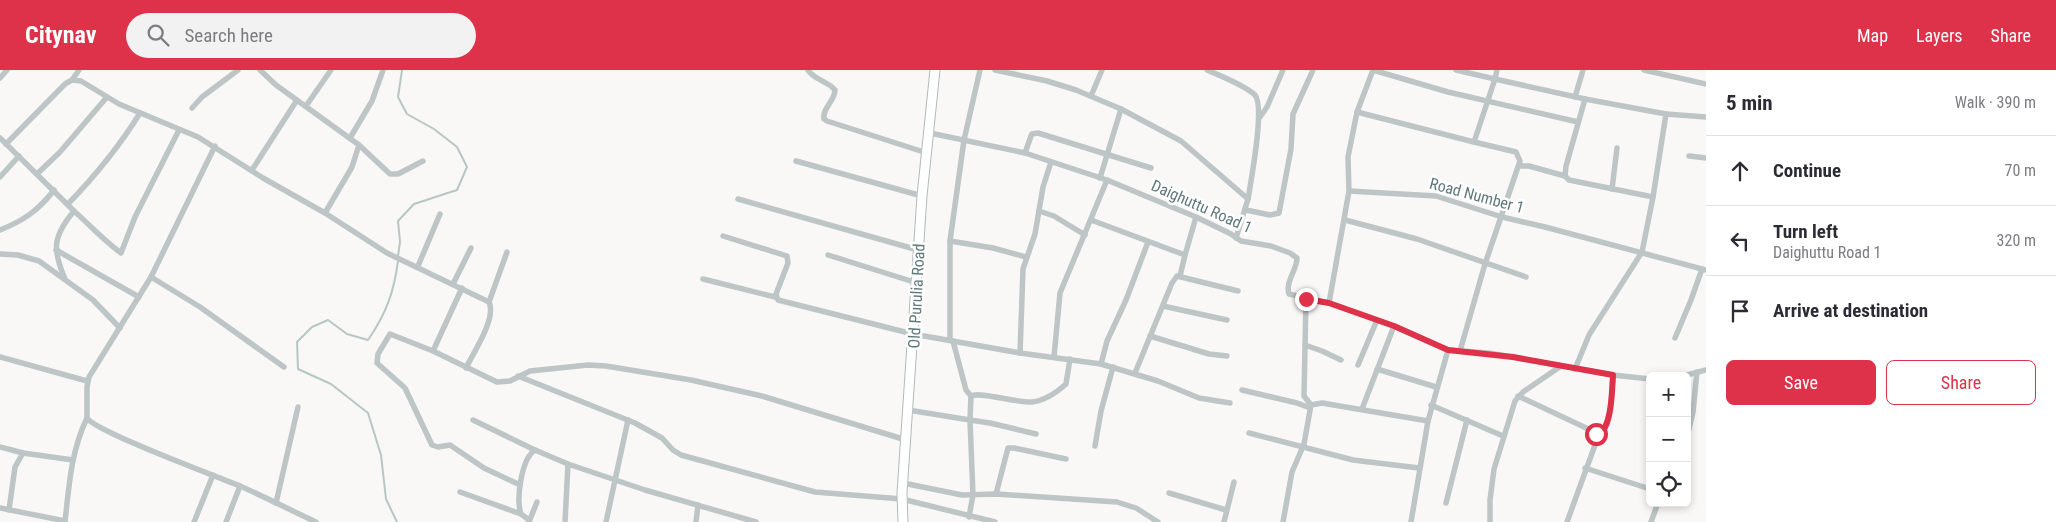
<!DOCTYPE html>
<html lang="en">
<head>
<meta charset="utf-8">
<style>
	:root { --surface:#fff; --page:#f2f2f3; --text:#2b2b33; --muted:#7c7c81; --line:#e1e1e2; --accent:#dd3249 }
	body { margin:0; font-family:"Roboto Condensed",sans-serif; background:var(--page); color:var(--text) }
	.controls { position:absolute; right:15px; bottom:15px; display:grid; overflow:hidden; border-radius:8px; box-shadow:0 2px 8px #0003 }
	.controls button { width:45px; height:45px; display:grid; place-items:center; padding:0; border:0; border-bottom:1px solid var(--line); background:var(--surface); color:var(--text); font:25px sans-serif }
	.stop { position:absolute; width:15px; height:15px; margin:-11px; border:4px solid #dd3249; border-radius:50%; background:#fff }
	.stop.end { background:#dd3249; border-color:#fff; box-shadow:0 1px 5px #0008 }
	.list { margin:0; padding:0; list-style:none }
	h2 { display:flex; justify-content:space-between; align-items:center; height:65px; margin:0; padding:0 20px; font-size:21px }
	h2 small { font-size:16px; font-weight:400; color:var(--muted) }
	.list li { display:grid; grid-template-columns:32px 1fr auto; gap:15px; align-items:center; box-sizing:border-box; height:70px; padding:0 20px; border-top:1px solid var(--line) }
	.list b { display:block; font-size:19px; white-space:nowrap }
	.list p { margin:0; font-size:16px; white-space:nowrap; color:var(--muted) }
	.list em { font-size:16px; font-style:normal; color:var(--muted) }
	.actions { display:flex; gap:10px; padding:15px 20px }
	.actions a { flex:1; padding:11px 0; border:1px solid var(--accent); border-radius:8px; text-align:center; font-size:18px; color:var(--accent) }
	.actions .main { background:var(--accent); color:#fff }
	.icon { flex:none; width:28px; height:28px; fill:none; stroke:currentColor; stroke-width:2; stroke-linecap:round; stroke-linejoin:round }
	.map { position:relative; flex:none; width:1706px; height:452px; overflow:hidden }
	header { display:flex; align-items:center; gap:30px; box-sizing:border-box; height:70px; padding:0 25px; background:var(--accent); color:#fff }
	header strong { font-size:24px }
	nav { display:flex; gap:28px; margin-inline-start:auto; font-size:18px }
	.search { width:350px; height:45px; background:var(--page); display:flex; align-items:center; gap:12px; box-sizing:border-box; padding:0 18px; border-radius:28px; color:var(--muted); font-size:19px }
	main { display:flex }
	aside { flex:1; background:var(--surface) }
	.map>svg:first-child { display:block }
</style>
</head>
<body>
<header>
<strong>Citynav</strong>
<div class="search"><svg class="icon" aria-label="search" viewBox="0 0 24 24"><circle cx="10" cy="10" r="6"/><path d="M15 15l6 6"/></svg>Search here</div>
<nav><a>Map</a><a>Layers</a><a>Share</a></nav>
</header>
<main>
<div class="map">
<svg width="1706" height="452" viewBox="0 0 1706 452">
	<rect width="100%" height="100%" fill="#f9f8f6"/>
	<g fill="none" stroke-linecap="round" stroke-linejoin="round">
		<!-- stream -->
		<g stroke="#b6c7c5" stroke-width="2">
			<polyline points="398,186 400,172 398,151 414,134 457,120 467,97 457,77 434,59 407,44 398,27 402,0"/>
			<path d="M397 452 386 429 381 385 368 343 331 314 298 299 297 272 312 257 328 250 347 264 368 270C386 244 394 222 398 191"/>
		</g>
		<defs>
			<polyline id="secondary" points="903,452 902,423 922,126 935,0"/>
		</defs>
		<!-- secondary casing -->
		<use href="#secondary" stroke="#b0babb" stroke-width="11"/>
		<!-- minor -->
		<g stroke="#bdc5c6" stroke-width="5.5">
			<polyline points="260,0 276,15 359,75 352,97 325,143"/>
			<path d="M808 0C814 10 828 11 835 20 835 31 822 38 824 49L827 51 927 83"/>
			<polyline points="995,0 1047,11 1076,20 1121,39 1181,71 1248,129 1236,168"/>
			<path d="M1207 0C1219 5 1246 16 1255 25 1265 37 1251 111 1248 129"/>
			<polyline points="1373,0 1448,22 1578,52"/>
			<polyline points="1456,0 1495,9 1497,0"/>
			<polyline points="1644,0 1706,14"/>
			<polyline points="0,8 7,0"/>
			<polyline points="72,10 79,0"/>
			<polyline points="1091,26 1102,0"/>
			<polyline points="1575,27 1583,0"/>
			<polyline points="1585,29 1666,44 1653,127"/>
			<polyline points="306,36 331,0"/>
			<polyline points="192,38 202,27 238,0"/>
			<polyline points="1357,42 1373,0"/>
			<polyline points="1666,44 1706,47"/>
			<polyline points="1260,47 1267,37 1283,0"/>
			<path d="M930 63 1025 83 1107 110 1196 147 1231 164 1241 171 1271 176 1290 183 1297 188C1297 200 1285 212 1289 224L1329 233 1394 256 1448 280 1489 283 1613 305 1650 309"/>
			<path d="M0 68 74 141C90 155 103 170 121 183L135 147 179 60"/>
			<polyline points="350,68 372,31 383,0"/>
			<path d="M6 74 65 14 72 10 81 11 119 34 198 67 263 108 325 143 387 183 489 232C497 248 473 283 466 298"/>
			<polyline points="359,75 390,104 398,104 423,91"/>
			<path d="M215 76 151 207 89 307 87 317V348C96 362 216 406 240 416 265 427 290 440 316 452"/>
			<polyline points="1025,83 1031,66 1032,64 1038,63 1151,98"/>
			<polyline points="1689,86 1706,88"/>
			<polyline points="796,91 922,126"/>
			<polyline points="1520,96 1529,96 1565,106"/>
			<polyline points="252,100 297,30"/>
			<polyline points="37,104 60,82 107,27"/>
			<polyline points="0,107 19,86"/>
			<polyline points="1100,108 1121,39"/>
			<polyline points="1612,119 1617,78"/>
			<polyline points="1349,121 1348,87 1357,42 1474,72 1495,9 1585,29 1566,96 1565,106 1569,110 1653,127 1642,182 1589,265 1575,299"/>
			<polyline points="738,129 918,180"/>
			<path d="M68 134C95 106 119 77 140 43"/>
			<polyline points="1246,140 1270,145 1279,143 1291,79 1293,44 1313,0"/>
			<polyline points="1039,141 1054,146 1085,165"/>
			<polyline points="1091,150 1185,185 1196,147"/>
			<polyline points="1345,150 1417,169 1526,207"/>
			<path d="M0 160C23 151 39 140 54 120"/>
			<polyline points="723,166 787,186 788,193 776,224 778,230 913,264 1020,283 1101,294 1158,311 1199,328 1230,333"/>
			<polyline points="950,171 993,178 1026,187"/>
			<polyline points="56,180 139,227"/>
			<polyline points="0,184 18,185 39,191 93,230 120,258"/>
			<polyline points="828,185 917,213"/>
			<polyline points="418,196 440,144"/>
			<polyline points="1180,206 1185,185"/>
			<polyline points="151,207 200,237 284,297"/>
			<path d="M65 209C52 179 53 166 74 141"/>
			<polyline points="703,209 775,227"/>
			<polyline points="453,214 471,178"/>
			<polyline points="1306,229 1304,326 1311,335"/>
			<polyline points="489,232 507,182"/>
			<polyline points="1329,233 1349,121 1436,126 1502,147 1545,157 1706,200"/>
			<polyline points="1163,236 1227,250"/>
			<polyline points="1150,266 1209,284 1227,286"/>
			<polyline points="1675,268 1691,230 1702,199"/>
			<polyline points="1305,275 1322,281 1341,290"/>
			<polyline points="433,281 462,218"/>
			<polyline points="1460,281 1485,194 1520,91 1516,82 1474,72"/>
			<polyline points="1020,283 1023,199 1035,164 1043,117 1051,92"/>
			<polyline points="0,287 87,311"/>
			<polyline points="1054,287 1060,223 1107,110"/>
			<polyline points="1101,294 1107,271 1126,230 1148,172"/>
			<polyline points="1358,295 1377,250"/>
			<polyline points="1377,299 1436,317"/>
			<polyline points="1135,303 1172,213 1177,206 1238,221"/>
			<polyline points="518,306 635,353 662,368 673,380 681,385 815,422 902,429 995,452"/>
			<polyline points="1683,306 1706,300"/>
			<polyline points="1242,320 1297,333 1310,338"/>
			<polyline points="971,326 966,320 953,271 950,270 950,171 964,70 980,0"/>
			<path d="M1518 326 1599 364C1612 357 1612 319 1613 305"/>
			<polyline points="1431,335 1503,366"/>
			<polyline points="1362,339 1394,256"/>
			<polyline points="908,340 970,350 973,425 969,447"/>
			<polyline points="473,350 535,380"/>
			<polyline points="1249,363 1353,390 1419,398"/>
			<path d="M1036 364 990 353 970 350 971 326C979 321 1017 333 1032 332 1044 331 1057 322 1066 314L1070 289"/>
			<polyline points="1687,367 1693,342 1697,302"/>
			<polyline points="1095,376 1101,341 1113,297"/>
			<polyline points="0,377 23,383 73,390"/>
			<polyline points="1585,398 1650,419"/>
			<polyline points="903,413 962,425 996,424 1117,432 1136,438 1158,452"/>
			<polyline points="520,415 484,398 450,375 438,377 432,375 405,318 377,293 378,284 390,264 433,281 497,312 510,311 530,301 588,295 606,296 691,310 762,326 906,370"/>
			<polyline points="460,422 521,444"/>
			<polyline points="1169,423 1226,440"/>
			<polyline points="996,424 1008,378 1014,378 1066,389"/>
			<polyline points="276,433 298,337"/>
			<polyline points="1446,433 1467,350"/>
			<polyline points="0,438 65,451"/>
			<polyline points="9,440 15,397 23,383"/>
			<path d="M529 450 521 444C516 430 521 389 535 380L568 394 645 420 756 452"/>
			<path d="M65 452C69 416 71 381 87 348"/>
			<polyline points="194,452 213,405"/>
			<polyline points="226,452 240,416"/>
			<polyline points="529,452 537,432"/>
			<polyline points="565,452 568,394"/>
			<polyline points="606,452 628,350"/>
			<polyline points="696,452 698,435"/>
			<polyline points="1224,452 1234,412"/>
			<polyline points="1283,452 1292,402 1304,374 1311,335 1322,333 1428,351"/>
			<polyline points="1411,452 1428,351 1448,280"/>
			<polyline points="1490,452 1490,430 1494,399 1515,331 1523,322 1561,296"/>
			<polyline points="1567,452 1599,364"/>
			<polyline points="1651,452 1658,433"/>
		</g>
		<!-- secondary -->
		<use href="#secondary" stroke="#fff" stroke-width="9"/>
	</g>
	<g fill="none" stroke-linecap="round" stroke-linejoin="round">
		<!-- route -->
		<path stroke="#dd3249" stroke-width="6" d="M1306 229 1329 233 1394 256 1448 280 1513 287 1613 305C1612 319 1612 357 1599 364H1596"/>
	</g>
	<g text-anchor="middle" stroke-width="5" stroke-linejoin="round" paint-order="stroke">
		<!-- street labels -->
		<g font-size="16" fill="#60787a" stroke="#fff">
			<text transform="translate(1477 125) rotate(15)" y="6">Road Number 1</text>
			<text transform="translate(1202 136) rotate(24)" y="6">Daighuttu Road 1</text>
			<text transform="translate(916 226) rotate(-87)" y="6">Old Purulia Road</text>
		</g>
	</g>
</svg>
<div class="controls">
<button>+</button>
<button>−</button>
<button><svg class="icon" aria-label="locate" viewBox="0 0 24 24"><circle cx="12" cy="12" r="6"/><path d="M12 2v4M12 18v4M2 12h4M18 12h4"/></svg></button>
</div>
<div class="stop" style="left:1596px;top:364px"></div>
<div class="stop end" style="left:1306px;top:229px"></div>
</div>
<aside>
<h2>5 min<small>Walk · 390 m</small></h2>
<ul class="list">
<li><svg class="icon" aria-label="ahead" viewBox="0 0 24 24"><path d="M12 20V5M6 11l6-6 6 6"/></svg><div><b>Continue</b></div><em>70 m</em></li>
<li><svg class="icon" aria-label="left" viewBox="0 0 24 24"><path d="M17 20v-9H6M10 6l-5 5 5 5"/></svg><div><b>Turn left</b><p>Daighuttu Road 1</p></div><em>320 m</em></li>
<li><svg class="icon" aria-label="arrive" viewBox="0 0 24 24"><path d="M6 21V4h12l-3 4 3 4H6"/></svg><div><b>Arrive at destination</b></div></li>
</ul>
<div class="actions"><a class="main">Save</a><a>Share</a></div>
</aside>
</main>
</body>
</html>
